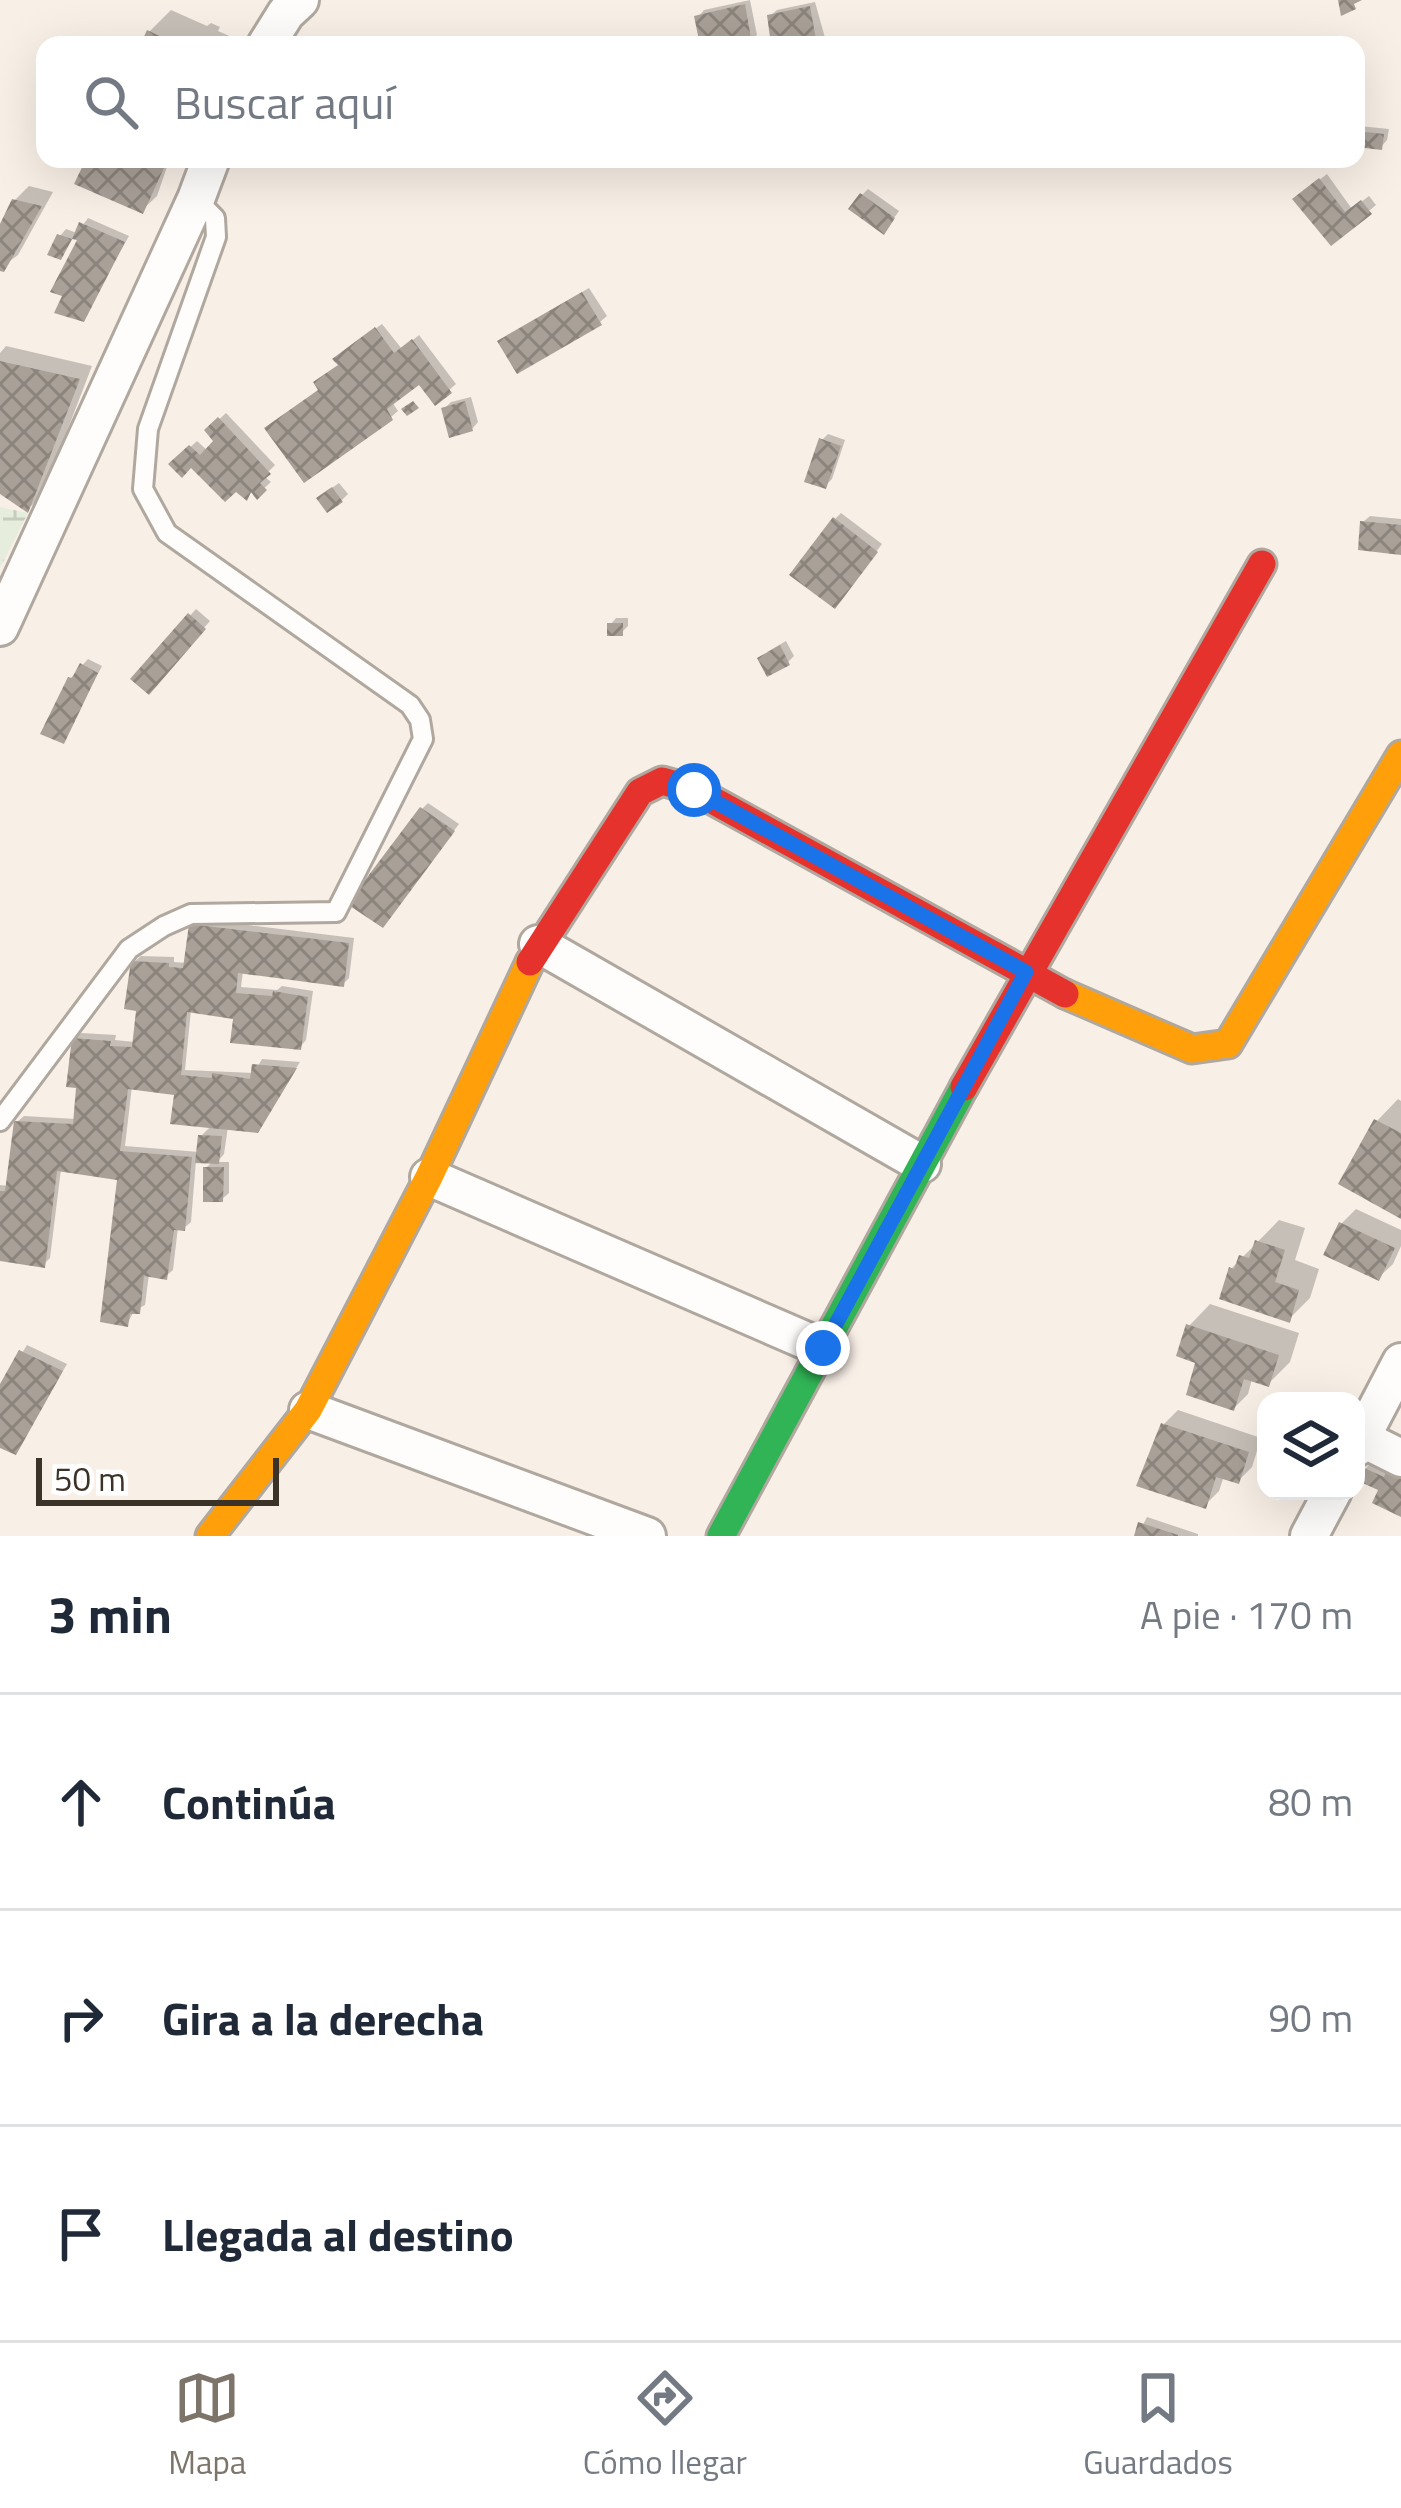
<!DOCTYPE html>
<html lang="es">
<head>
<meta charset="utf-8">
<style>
	:root { --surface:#fff; --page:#f6f6f7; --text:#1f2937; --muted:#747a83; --line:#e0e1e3; --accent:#7e756a }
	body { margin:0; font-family:"Titillium Web",sans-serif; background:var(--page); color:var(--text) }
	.controls { position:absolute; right:36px; bottom:36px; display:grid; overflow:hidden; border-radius:24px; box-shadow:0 12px 48px #0002 }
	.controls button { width:108px; height:108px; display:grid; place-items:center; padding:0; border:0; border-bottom:3px solid var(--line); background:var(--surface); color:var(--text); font:60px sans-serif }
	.scale { position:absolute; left:36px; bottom:30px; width:243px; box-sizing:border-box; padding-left:12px; border:6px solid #3c3328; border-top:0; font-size:33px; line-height:42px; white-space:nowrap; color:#3c3328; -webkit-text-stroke:9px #fff; paint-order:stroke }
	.stop { position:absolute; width:36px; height:36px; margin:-27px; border:9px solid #1a73e8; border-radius:50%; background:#fff }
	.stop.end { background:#1a73e8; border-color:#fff; box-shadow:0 3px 12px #0008 }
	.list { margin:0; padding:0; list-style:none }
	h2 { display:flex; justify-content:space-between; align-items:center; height:156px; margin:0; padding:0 48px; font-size:51px }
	h2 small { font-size:39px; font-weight:400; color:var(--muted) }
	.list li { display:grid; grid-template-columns:78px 1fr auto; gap:36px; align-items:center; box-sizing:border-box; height:216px; padding:0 48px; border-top:3px solid var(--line) }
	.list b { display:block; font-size:45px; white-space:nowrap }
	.list em { font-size:39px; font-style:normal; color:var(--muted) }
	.icon { flex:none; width:66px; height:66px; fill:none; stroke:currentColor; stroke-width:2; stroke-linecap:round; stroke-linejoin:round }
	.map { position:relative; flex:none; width:1401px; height:1536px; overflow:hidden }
	.search { position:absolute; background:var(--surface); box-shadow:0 12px 48px #0002; left:36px; right:36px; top:36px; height:132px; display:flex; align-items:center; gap:30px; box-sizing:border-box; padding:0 42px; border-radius:24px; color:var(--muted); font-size:45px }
	.sheet { height:804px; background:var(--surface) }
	nav { display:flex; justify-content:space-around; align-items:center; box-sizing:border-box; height:168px; border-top:3px solid var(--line); background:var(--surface); font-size:33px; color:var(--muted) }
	nav a { display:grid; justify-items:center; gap:6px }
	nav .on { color:var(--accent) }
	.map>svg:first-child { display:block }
</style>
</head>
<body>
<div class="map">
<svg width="1401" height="1536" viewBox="0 0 1401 1536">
	<defs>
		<pattern id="wetland-marsh" width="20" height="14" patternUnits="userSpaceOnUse" patternTransform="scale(3)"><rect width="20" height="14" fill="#e6eddd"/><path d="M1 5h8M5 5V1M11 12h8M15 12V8" fill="none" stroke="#c6ccbe"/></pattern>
		<pattern id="building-cross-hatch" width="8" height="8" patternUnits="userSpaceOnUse" patternTransform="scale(3)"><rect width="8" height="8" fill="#a9a198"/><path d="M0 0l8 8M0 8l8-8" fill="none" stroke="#8b847c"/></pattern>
	</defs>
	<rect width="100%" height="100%" fill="#f8efe6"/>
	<!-- wetland -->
	<polygon fill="url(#wetland-marsh)" points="0,507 28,513 0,568"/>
	<!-- shadow -->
	<g fill="#0003" fill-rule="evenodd">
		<polygon points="750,0 757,35 751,42 703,45 698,17 704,10"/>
		<polygon points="815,2 827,45 774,45 770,16 777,10"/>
		<polygon points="171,10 207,26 211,23 220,27 218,31 234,38 231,45 143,45 149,32"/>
		<polygon points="1359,126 1389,129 1387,140 1381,147 1356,144"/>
		<polygon points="89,159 175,159 167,167 157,196 142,210"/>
		<polygon points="1327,174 1352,209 1369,196 1376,205 1332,242 1302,193"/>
		<polygon points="29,186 53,192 18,255 0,268 0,227 15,200"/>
		<polygon points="868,189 899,211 889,225 862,195"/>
		<polygon points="88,218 129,236 83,319 82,238 74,236 66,250 60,236 66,229 77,233"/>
		<polygon points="589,288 607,316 600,322 507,335"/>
		<polygon points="382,324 402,349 419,335 456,384 435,402 420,381 392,402 398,411 391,417 321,389 341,364 342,353"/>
		<polygon points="6,346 92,366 42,496 28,509 0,490 0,353"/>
		<polygon points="471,397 478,422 472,429 444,409 451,402"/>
		<polygon points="226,413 275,465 264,476 271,482 257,495 253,491 247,497 191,464 172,464 197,441 208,451 217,442 208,430"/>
		<polygon points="828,434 845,440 832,479 825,486 822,440"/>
		<polygon points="339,483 348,494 342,500 326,492"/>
		<polygon points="841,513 882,544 841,599 835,519"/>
		<polygon points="1370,516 1401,519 1401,552 1363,522"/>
		<polygon points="196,609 210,621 149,690 134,679"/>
		<polygon points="616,618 628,618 628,626 621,633 610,625"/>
		<polygon points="786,641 794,656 788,662 767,652"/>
		<polygon points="88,659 102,666 63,741 70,679"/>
		<polygon points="428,803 459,824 389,918 422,809"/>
		<path d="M198 919 354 938 349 978 343 984 243 971 241 987 277 990 282 986 313 991 306 1040 300 1047 236 1016 191 1010 185 1070 254 1073 262 1059 300 1062 257 1130 228 1127 224 1154 217 1162H229V1193L222 1199 206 1168 214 1160H196L191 1222 184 1228 178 1227 173 1270 166 1276 149 1274 145 1305 134 1311 127 1324 121 1177 61 1169 50 1258 44 1264 0 1258V1185L9 1186 17 1122 24 1116 76 1119 79 1085 75 1039 81 1033 116 1035 115 1040 135 1042 139 1009 134 962 141 956 174 957V962L187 963 191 925ZM132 1086 177 1093 212 1125 201 1136 199 1152 125 1146Z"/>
		<polygon points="1398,1099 1401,1101 1401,1215 1377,1121"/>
		<polygon points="1356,1209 1401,1230 1401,1246 1393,1264 1378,1278 1327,1254 1342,1223"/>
		<polygon points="1279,1220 1305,1228 1295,1260 1319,1269 1310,1298 1289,1319 1231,1269"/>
		<polygon points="1210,1304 1299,1333 1290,1362 1268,1384 1252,1379 1248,1394 1234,1408 1189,1326"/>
		<polygon points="27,1345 67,1364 15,1452 0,1444 0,1390"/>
		<polygon points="1178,1410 1261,1438 1252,1467 1238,1481 1224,1476 1219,1491 1205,1505 1164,1424"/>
		<polygon points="1387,1447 1401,1454 1401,1513 1365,1469"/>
		<polygon points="1147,1517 1198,1534 1198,1536 1137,1536"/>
	</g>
	<!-- building -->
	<g fill="url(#building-cross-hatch)">
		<polygon points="1338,0 1362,0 1354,4 1356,9 1341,16"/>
		<polygon points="745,4 752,44 700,45 694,16"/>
		<polygon points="810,6 817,45 771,45 767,15"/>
		<polygon points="147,30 168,40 181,45 140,45"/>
		<polygon points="1356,131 1384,134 1382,150 1356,147"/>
		<polygon points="86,159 168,159 143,214 74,184"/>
		<polygon points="1319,178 1345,212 1361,200 1372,214 1331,246 1292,199"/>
		<polygon points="860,193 895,218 884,235 848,209"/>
		<polygon points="12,199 42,206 4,272 0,271 0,224"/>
		<polygon points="79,222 125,242 84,322 54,313 62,296 50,292 77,240 72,239"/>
		<polygon points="57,234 72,239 61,260 47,255"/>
		<polygon points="582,292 602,325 517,374 497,341"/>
		<polygon points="375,327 394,353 412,339 452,393 435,406 419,385 387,409 393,420 304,483 264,428 318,390 313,382 338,365 332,359"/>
		<polygon points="0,361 80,379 28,513 0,494"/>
		<polygon points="413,401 419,408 407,416 401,409"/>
		<polygon points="465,401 473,431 449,438 441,408"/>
		<polygon points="218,417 271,474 260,483 267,490 257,500 251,492 247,501 236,492 225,502 191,468 182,478 168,464 189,445 200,455 213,441 204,430"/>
		<polygon points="819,438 841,446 826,489 804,482"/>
		<polygon points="332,487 343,502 327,513 316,498"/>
		<polygon points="833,517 878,552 835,609 789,575"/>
		<polygon points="1360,521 1401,525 1401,555 1358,550"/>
		<polygon points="188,613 206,629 149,695 130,679"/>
		<rect x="607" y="623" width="16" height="13"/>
		<polygon points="780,645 790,665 767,677 757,658"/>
		<polygon points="80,663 98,673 64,744 40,734 68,677 72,678"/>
		<polygon points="420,807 455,831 383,928 347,904"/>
		<polygon points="189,924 349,943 344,987 238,973 236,993 272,996 273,991 308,997 301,1050 230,1043 233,1019 187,1012 181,1075 212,1078 212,1073 250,1079 252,1064 297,1068 258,1133 170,1124 174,1095 128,1089 120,1151 192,1157 185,1231 174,1230 167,1280 144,1276 140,1314 130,1314 128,1327 100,1322 117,1180 57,1171 45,1268 0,1261 0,1191 5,1191 14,1121 73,1124 76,1088 66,1087 72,1038 111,1041 110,1046 132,1047 136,1011 124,1009 131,961 169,963 169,967 183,968"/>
		<polygon points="1374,1119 1401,1133 1401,1219 1338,1184"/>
		<polygon points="198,1135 222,1136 219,1164 195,1163"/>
		<polygon points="203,1167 224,1167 223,1202 203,1202"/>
		<polygon points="1339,1222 1395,1248 1379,1281 1323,1255"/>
		<polygon points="1255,1240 1285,1250 1275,1282 1299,1290 1290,1323 1219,1299 1229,1267 1234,1269 1239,1255 1249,1258"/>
		<polygon points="1186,1324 1279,1355 1269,1387 1244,1379 1234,1411 1186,1395 1195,1363 1176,1356"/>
		<polygon points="19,1350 63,1371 16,1455 0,1448 0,1384"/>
		<polygon points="1161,1423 1249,1452 1239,1484 1216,1477 1206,1509 1136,1486"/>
		<polygon points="1362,1467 1384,1477 1386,1472 1401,1479 1401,1517 1372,1503 1378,1490 1356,1480"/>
		<polygon points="1138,1522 1178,1535 1178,1536 1134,1536"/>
	</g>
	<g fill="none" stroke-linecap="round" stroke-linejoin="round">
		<defs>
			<polyline id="lane" points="0,1121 129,949 164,926 191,914 336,912 423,739 420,720 410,705 167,533 143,489 148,429 216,237 215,218 196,199"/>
			<g id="street">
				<polyline points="266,45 286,13 300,0"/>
				<polyline points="0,627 196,199 211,159"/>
				<polyline points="538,944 922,1164"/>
				<polyline points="429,1177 823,1348"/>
				<polyline points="308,1410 647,1536"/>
				<polyline points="1361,1438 1401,1458"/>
				<polyline points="1356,1448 1401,1362"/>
				<polyline points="1309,1536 1333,1491"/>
			</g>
			<polyline id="fast" points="721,1536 964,1087"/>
			<g id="slow">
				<polyline points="1065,994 1192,1049 1228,1044 1401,755"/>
				<polyline points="210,1536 308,1410 429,1177 530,962"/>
			</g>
			<g id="jam">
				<polyline points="530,962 640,792 662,781 694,790 1065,994"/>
				<polyline points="964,1087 1262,564"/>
			</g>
		</defs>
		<!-- lane casing -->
		<use href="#lane" stroke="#b0a89f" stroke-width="24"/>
		<!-- street casing -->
		<use href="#street" stroke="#b0a89f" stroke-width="42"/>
		<!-- fast casing -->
		<use href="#fast" stroke="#b0a89f" stroke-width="33"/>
		<!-- slow casing -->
		<use href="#slow" stroke="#b0a89f" stroke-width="33"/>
		<!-- jam casing -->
		<use href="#jam" stroke="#b0a89f" stroke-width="33"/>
		<!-- lane -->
		<use href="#lane" stroke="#fefdfb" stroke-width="18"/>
		<!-- street -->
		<use href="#street" stroke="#fefdfb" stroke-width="36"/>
		<!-- fast -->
		<use href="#fast" stroke="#30b455" stroke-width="27"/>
		<!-- slow -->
		<use href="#slow" stroke="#ff9f0a" stroke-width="27"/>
		<!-- jam -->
		<use href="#jam" stroke="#e5322d" stroke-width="27"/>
	</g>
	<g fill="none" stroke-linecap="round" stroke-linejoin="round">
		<!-- route -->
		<polyline stroke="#1a73e8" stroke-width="15" points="694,790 1026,972 823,1348"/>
	</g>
</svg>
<div class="controls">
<button><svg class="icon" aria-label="layers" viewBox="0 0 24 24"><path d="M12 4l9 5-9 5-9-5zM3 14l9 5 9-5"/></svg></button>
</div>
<div class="scale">50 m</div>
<div class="stop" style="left:694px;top:790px"></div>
<div class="stop end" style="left:823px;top:1348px"></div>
<div class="search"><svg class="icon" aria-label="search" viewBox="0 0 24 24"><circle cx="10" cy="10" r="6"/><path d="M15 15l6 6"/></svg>Buscar aquí</div>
</div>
<section class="sheet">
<h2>3 min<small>A pie · 170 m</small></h2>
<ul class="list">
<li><svg class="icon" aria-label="ahead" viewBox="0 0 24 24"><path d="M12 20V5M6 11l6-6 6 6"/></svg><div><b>Continúa</b></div><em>80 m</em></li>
<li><svg class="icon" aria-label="right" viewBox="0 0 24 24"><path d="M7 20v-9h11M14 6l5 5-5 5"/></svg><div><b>Gira a la derecha</b></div><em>90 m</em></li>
<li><svg class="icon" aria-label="arrive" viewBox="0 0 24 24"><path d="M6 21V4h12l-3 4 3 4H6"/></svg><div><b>Llegada al destino</b></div></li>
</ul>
</section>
<nav>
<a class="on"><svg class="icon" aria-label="map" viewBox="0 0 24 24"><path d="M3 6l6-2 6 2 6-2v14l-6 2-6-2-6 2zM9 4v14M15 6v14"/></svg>Mapa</a>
<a><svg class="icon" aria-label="directions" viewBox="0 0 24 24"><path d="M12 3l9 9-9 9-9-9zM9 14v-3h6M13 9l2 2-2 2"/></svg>Cómo llegar</a>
<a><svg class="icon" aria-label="saved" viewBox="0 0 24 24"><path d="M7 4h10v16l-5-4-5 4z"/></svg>Guardados</a>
</nav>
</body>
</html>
